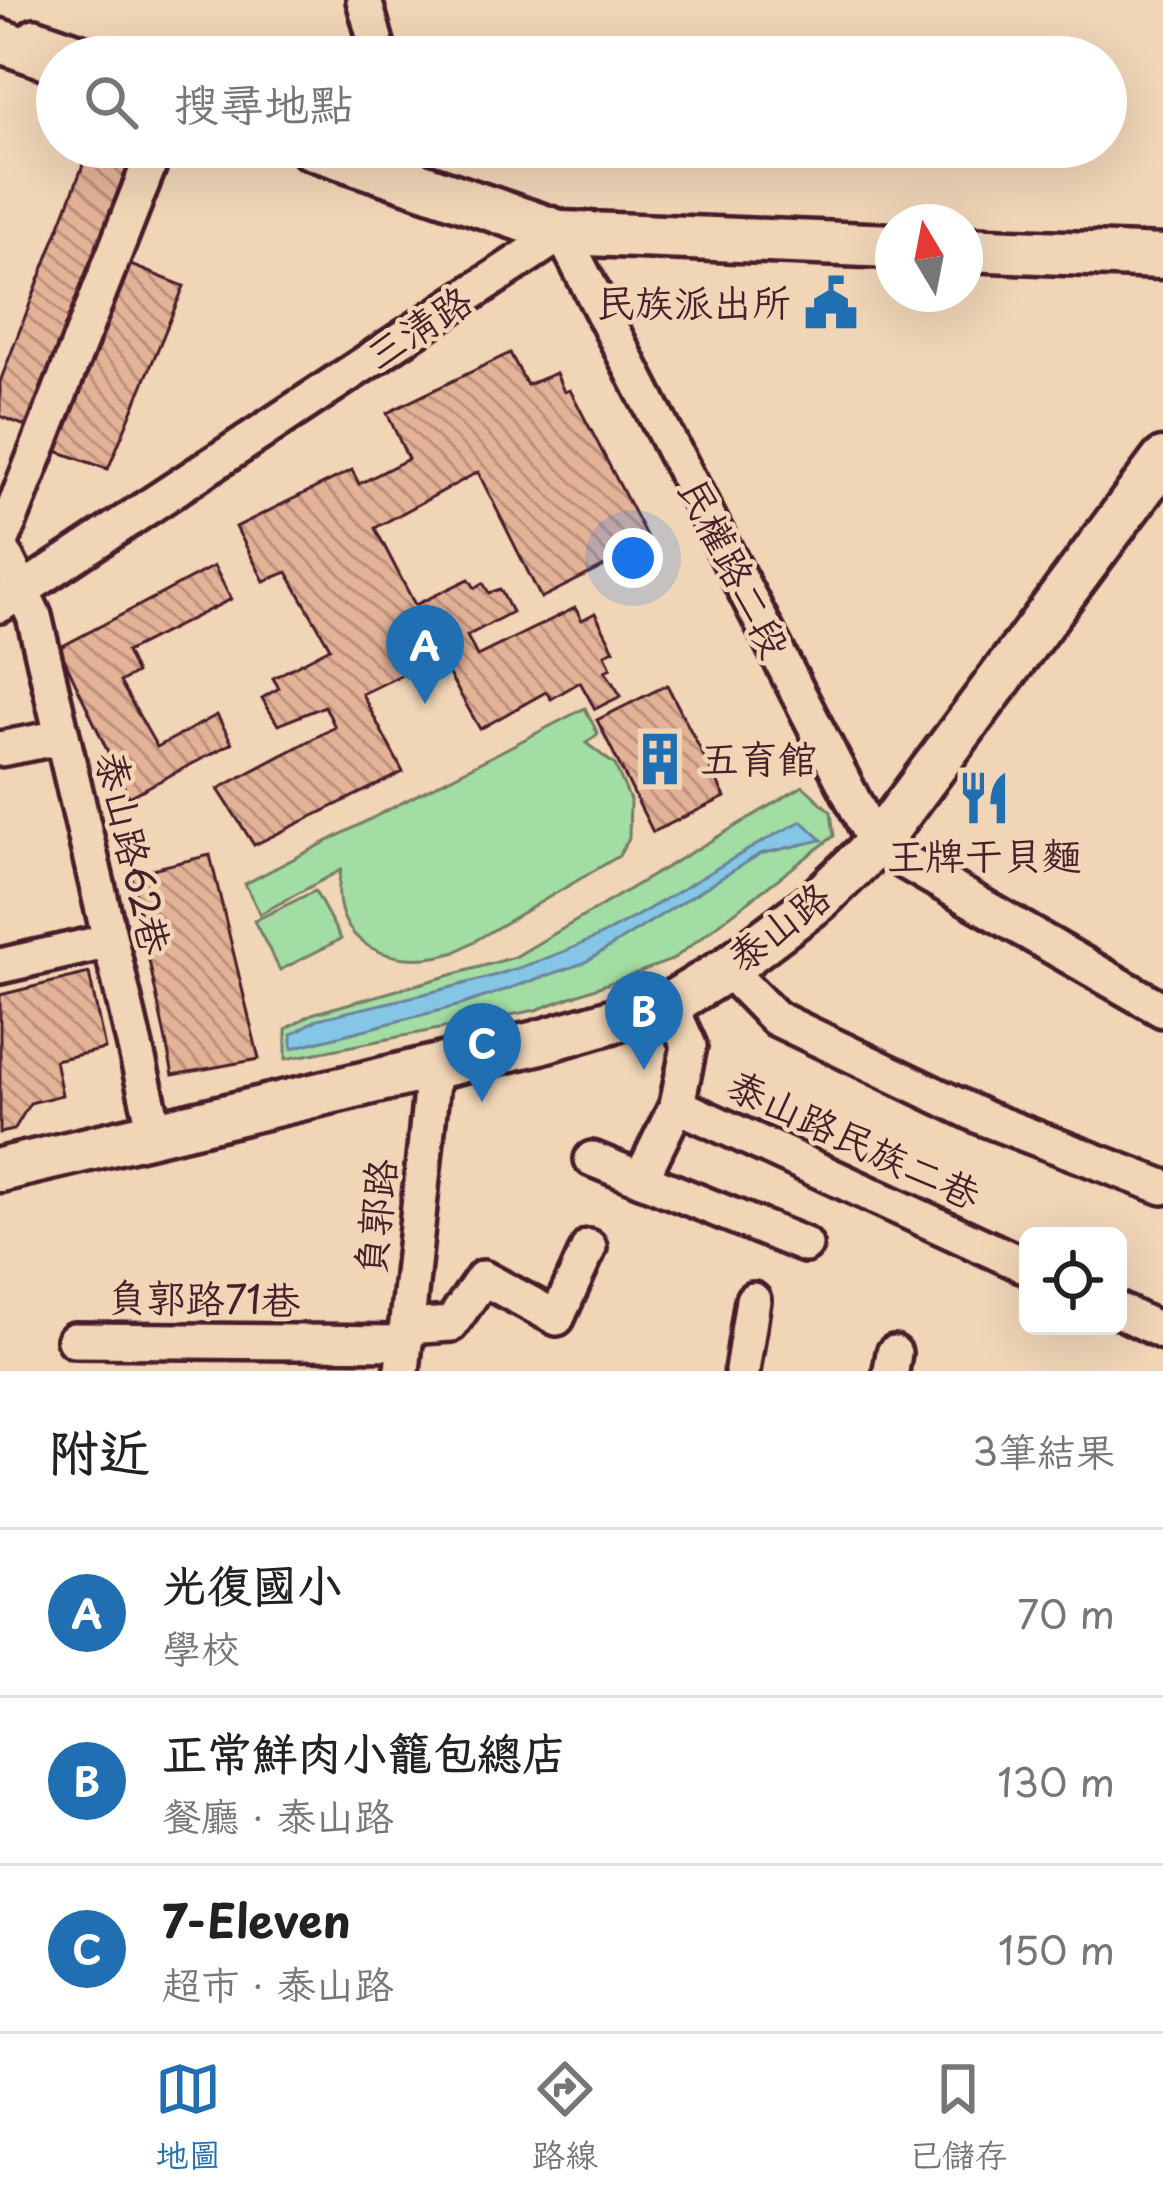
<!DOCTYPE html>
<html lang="zh-TW">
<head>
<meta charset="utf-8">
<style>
	:root { --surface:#fff; --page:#f2f2f2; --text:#222; --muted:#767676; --line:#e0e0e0; --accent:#1f6fb2 }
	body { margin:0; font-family:"Playpen Sans","LXGW WenKai TC",sans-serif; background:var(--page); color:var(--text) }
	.controls { position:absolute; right:36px; bottom:36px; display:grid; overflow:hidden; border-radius:18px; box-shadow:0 12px 48px #0002 }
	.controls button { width:108px; height:108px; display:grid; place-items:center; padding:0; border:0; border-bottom:3px solid var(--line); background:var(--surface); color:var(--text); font:60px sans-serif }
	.compass { position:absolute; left:875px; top:204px; width:108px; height:108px; border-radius:50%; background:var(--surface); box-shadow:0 12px 48px #0002; rotate:350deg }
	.you { position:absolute; left:633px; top:558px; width:42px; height:42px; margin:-30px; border:9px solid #fff; border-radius:50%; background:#1a73e8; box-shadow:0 0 0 18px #1a73e833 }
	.badge { display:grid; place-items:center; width:78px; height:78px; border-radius:50%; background:var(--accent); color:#fff; font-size:39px; font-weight:700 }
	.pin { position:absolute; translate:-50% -99px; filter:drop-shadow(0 3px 6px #0008) }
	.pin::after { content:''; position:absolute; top:63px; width:42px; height:36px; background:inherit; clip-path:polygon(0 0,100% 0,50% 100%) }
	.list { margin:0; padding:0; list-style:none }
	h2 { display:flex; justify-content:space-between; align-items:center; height:156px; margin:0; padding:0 48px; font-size:51px }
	h2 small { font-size:39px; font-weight:400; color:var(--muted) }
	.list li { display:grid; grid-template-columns:78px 1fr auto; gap:36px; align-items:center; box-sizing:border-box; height:168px; padding:0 48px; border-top:3px solid var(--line) }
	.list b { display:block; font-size:45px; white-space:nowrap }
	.list p { margin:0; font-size:39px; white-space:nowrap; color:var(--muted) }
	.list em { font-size:39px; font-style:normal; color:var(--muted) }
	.icon { flex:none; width:66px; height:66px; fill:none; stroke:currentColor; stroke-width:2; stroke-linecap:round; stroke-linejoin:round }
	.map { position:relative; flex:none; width:1163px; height:1371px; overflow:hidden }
	.search { position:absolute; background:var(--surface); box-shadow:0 12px 48px #0002; left:36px; right:36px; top:36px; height:132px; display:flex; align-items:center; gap:30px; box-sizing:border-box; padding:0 42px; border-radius:66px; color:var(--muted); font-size:45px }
	.sheet { height:660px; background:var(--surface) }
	nav { display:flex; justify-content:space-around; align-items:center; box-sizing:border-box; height:168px; border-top:3px solid var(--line); background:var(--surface); font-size:33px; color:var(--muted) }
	nav a { display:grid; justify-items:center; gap:6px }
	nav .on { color:var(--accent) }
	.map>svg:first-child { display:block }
</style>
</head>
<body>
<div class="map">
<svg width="1163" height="1371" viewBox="0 0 1163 1371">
	<defs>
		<pattern id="building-back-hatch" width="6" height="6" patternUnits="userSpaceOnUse" patternTransform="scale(3)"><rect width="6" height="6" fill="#e4b297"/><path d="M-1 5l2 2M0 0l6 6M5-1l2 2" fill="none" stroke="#bb907b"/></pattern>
	</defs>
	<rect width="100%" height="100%" fill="#f0d5b7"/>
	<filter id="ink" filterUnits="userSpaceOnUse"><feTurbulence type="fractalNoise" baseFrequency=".00833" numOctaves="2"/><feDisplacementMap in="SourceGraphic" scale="24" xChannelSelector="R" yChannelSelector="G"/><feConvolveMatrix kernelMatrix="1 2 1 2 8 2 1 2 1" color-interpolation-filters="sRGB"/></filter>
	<g filter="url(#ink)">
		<!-- park -->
		<g fill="#a2dda3" stroke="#767e67" stroke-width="3">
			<path d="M585 708 598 734 586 743 615 765 630 800 629 838 619 856 456 952C395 972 325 946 341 870L260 914 245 884Z"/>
			<polygon points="803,786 831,812 834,836 672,960 536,1010 286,1059 286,1029 312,1014 515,957"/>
			<polygon points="315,891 341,939 280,970 254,921"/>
		</g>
		<!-- water -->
		<path fill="#85c5e6" stroke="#6d839b" stroke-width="3" d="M802 821 822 840 760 854 584 963 461 1005 292 1048V1034L318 1019C416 995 519 977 609 931 675 897 735 853 802 821Z"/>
		<!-- building -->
		<g fill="url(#building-back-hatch)" stroke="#4a1f2b" stroke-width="3">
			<polygon points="90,147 141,147 33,429 0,416 0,382"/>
			<polygon points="123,262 184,286 108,469 45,447"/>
			<polygon points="510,353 527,385 556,373 564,392 570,390 650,543 541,598 478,472 375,528 415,605 469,579 475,588 483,583 489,593 500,589 512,612 467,636 477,656 575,608 582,620 595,613 614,650 605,654 611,668 605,671 621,696 595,709 580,682 551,699 546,692 480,729 439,657 362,694 403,772 254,845 218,789 335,727 325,706 278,725 262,698 279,688 273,678 330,648 287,572 264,581 236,527 352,470 359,484 408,459 387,413"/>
			<polygon points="214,566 231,599 126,652 136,673 120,682 157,747 217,715 232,743 129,797 59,648"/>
			<polygon points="667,685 725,797 653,832 597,720"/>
			<polygon points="210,855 259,1059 173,1075 131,874"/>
			<polygon points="89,973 105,1049 55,1060 62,1095 30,1103 14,1130 0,1133 0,995"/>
		</g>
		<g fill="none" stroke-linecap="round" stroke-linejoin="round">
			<defs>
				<g id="minor">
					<polyline points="364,0 380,57"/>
					<polyline points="35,36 96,57"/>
					<polyline points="0,605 562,233 876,845 1163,1010"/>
					<polyline points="0,749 62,737"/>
					<polyline points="0,966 110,941"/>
					<polyline points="727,969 775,1018 986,1119 1163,1187"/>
					<polyline points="670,1004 689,1046 677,1105 1028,1267"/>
					<polyline points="156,1136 34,616 0,545 156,147"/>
					<polyline points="592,1159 805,1245"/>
					<polyline points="641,1179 677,1105"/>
					<polyline points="1118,1310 1163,1332"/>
					<polyline points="407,1327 451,1324 483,1278 557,1318 589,1247"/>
					<polyline points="74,1340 405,1343"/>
					<polyline points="402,1371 433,1072"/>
					<polyline points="742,1371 753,1300"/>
					<polyline points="891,1371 894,1353"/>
				</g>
				<g id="major">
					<polyline points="0,41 57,61"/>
					<polyline points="310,147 562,233 893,246"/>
					<polyline points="965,249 1163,257"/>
					<polyline points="0,1170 536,1043 670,1004 727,969 817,901 876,845 1163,460"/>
				</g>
			</defs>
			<!-- minor casing -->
			<use href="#minor" stroke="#4a1f2b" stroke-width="42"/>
			<!-- major casing -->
			<use href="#major" stroke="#4a1f2b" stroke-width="51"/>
			<!-- minor -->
			<use href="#minor" stroke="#f0d5b7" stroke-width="33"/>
			<!-- major -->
			<use href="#major" stroke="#f0d5b7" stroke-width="42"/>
		</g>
	</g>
	<!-- icons -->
	<defs>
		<symbol id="civic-bare" viewBox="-9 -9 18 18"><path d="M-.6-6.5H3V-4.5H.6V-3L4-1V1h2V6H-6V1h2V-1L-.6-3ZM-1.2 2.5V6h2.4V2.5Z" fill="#1f6fb2" stroke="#f0d5b7" stroke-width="2.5" paint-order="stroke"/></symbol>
		<symbol id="building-bare" viewBox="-9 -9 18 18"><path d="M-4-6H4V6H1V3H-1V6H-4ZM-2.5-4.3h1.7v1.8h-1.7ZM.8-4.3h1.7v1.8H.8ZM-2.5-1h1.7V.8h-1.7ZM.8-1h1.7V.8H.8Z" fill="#1f6fb2" stroke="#f0d5b7" stroke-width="2.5" paint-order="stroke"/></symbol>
		<symbol id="restaurant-bare" viewBox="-9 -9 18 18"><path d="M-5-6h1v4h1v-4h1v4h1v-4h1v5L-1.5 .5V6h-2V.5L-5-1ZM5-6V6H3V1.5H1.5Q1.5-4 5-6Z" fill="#1f6fb2" stroke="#f0d5b7" stroke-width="2.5" paint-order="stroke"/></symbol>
	</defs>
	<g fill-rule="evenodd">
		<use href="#civic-bare" x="793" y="265" width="76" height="76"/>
		<use href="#building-bare" x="622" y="721" width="76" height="76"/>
		<use href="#restaurant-bare" x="946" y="760" width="76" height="76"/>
	</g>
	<g text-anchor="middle" stroke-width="9" stroke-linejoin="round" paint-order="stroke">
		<!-- poi labels -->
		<g font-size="39" fill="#4a1f2b" stroke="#f0d5b7" text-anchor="end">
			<text x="791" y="317">民族派出所</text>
			<text x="700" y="773" text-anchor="start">五育館</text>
			<text x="984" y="870" text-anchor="middle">王牌干貝麵</text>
		</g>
		<!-- street labels -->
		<g font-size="39" fill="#4a1f2b" stroke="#f0d5b7">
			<text transform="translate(419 328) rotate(-33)" y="14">三清路</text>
			<text transform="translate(734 568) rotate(63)" y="14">民權路二段</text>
			<text transform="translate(133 853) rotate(77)" y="14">泰山路62巷</text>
			<text transform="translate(779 927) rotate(-38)" y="14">泰山路</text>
			<text transform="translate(854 1140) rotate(25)" y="14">泰山路民族二巷</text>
			<text transform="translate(376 1217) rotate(-84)" y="14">負郭路</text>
			<text transform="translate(204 1299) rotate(1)" y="14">負郭路71巷</text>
		</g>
	</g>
</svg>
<div class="controls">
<button><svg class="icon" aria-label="locate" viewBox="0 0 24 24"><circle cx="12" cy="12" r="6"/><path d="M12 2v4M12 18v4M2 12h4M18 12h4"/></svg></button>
</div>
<svg class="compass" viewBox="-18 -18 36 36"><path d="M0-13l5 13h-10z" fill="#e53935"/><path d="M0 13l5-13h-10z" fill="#767676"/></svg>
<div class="you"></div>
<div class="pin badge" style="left:425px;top:704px">A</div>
<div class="pin badge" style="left:644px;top:1070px">B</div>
<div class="pin badge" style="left:482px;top:1102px">C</div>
<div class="search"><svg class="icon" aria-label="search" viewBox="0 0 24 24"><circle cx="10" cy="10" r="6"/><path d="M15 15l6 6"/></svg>搜尋地點</div>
</div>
<section class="sheet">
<h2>附近<small>3筆結果</small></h2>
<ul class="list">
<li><span class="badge">A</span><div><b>光復國小</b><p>學校</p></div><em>70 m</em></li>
<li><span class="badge">B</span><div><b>正常鮮肉小籠包總店</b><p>餐廳 · 泰山路</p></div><em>130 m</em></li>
<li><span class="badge">C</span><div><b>7-Eleven</b><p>超市 · 泰山路</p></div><em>150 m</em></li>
</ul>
</section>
<nav>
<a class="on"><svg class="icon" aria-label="map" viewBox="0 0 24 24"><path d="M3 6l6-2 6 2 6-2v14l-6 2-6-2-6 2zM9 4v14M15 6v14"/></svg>地圖</a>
<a><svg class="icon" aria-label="directions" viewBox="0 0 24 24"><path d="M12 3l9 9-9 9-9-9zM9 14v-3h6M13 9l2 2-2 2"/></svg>路線</a>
<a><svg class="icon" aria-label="saved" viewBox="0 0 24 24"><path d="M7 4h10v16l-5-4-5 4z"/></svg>已儲存</a>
</nav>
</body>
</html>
